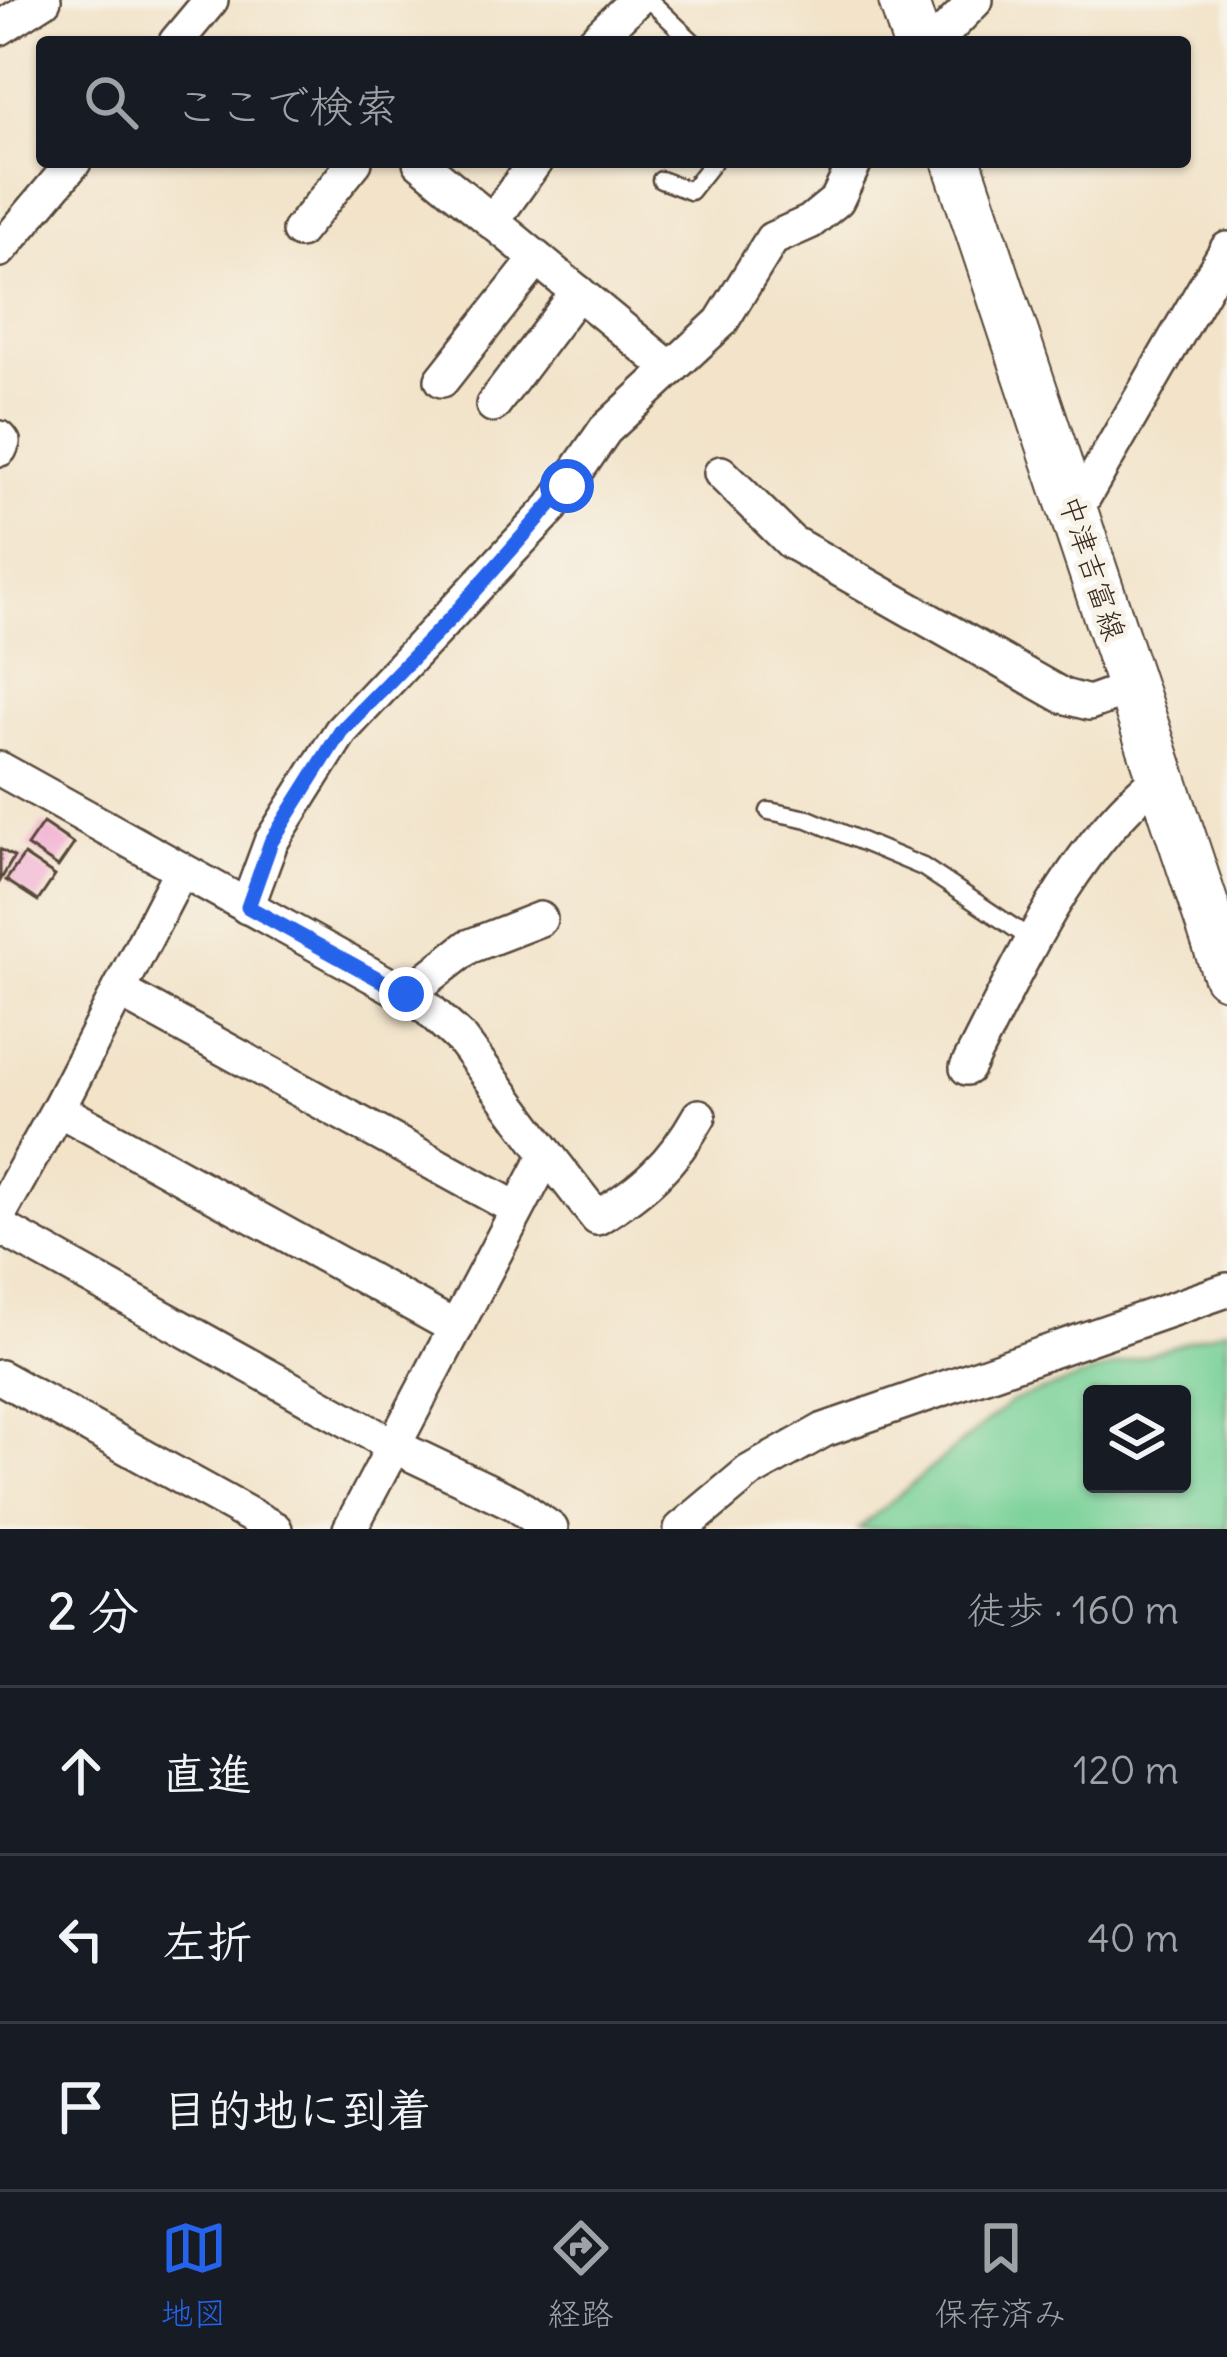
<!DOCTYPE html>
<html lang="ja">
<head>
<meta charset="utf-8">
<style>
	:root { --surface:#171b24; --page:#242831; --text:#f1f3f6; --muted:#9ea1a6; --line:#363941; --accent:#2563eb }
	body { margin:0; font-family:Delius,"Klee One",sans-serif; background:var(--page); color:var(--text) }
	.controls { position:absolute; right:36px; bottom:36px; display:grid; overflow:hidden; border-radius:12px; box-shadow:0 3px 9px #0004 }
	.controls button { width:108px; height:108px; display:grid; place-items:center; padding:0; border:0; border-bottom:3px solid var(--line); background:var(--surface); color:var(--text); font:60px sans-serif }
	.stop { position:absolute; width:36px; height:36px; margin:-27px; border:9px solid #2563eb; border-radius:50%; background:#fff }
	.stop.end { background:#2563eb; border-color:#fff; box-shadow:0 3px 12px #0008 }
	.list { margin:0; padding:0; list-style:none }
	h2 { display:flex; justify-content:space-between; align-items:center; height:156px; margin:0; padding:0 48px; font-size:51px }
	h2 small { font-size:39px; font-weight:400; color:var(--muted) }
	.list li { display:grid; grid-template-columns:78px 1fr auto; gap:36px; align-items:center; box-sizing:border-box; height:168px; padding:0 48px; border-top:3px solid var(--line) }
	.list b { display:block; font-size:45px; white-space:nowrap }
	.list em { font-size:39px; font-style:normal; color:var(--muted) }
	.icon { flex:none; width:66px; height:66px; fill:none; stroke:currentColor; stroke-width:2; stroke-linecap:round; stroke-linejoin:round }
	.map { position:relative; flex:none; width:1227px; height:1529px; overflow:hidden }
	.search { position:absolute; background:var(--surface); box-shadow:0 3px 9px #0004; left:36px; right:36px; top:36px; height:132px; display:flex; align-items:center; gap:30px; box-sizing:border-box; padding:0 42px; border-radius:12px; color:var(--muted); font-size:45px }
	.sheet { height:660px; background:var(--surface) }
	nav { display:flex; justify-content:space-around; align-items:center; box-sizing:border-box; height:168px; border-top:3px solid var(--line); background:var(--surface); font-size:33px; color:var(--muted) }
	nav a { display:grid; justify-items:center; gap:6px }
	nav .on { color:var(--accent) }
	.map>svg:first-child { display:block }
</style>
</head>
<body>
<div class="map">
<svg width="1227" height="1529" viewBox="0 0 1227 1529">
	<rect width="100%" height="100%" fill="#f7f3e8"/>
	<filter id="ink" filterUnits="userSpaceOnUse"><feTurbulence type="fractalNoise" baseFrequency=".00833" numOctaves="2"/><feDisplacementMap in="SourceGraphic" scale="24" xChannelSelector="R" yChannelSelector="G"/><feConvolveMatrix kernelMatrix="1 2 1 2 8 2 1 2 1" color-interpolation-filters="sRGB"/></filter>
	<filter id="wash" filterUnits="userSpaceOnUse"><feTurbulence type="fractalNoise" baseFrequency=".004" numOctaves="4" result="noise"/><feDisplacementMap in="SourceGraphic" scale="48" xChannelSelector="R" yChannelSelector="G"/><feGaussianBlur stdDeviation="2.7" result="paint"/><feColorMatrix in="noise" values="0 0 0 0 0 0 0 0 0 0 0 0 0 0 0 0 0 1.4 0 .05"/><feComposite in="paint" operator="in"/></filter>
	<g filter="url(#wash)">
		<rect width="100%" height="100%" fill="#f2e3c9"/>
		<!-- green -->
		<path fill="#76d096" stroke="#587d5a" stroke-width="3" fill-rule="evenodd" d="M1227 1328V1529H858L1012 1401ZM1092 1394H1182V1484H1092Z"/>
		<g id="blocks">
			<!-- building -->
			<g fill="#f1a6cf">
				<polygon points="43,823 74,844 58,867 27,846"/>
				<polygon points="0,849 14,857 0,881"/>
				<polygon points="24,855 55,876 38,901 6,880"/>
			</g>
		</g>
	</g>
	<g filter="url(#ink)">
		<use href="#blocks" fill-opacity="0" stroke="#564638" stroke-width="3"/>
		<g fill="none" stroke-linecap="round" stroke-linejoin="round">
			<defs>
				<g id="service">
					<polyline points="649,0 693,42"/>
					<polyline points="661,180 690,191 713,162"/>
					<polyline points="769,811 808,819 923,867 1034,941"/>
				</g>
				<g id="minor">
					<polyline points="0,28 44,0"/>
					<polyline points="176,42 211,0"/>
					<polyline points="593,42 636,0"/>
					<polyline points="935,42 976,0"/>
					<polyline points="420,162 671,369"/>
					<polyline points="492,222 535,162"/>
					<polyline points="299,231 355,162"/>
					<polyline points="0,250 74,162"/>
					<polyline points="442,380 537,259"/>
					<polyline points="493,405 578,292"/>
					<polyline points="0,438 3,442 0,449"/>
					<polyline points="721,473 791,542 1063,696 1089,703 1131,688"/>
					<polyline points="1074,514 1227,249"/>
					<polyline points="0,769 422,1003 462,1040 547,1154 350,1529"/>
					<polyline points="247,907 271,842 341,731 552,507 605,430 721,322 772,239 810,222 837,200 855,162"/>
					<polyline points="119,991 517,1209"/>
					<polyline points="406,995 468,947 540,919"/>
					<path d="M967 1068C1019 967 1070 848 1161 776"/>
					<polyline points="58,1109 456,1328"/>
					<path d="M547 1154 597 1218C644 1189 672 1164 699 1116"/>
					<polyline points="0,1213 58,1109 181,870"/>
					<polyline points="0,1227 394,1446 514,1503 551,1529"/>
					<polyline points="0,1377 275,1529"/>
					<polyline points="681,1529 749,1472 824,1430 1227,1290"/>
				</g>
				<g id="secondary">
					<polyline points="903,0 917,42"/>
					<polyline points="957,162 1227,974"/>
				</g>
			</defs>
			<!-- service casing -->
			<use href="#service" stroke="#564638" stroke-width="21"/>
			<!-- minor casing -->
			<use href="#minor" stroke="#564638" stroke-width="38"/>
			<!-- secondary casing -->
			<use href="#secondary" stroke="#564638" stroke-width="52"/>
			<!-- service -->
			<use href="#service" stroke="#fff" stroke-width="16"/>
			<!-- minor -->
			<use href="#minor" stroke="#fff" stroke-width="33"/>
			<!-- secondary -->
			<use href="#secondary" stroke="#fff" stroke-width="48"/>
		</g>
	</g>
	<g fill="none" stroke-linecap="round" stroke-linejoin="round" filter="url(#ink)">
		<!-- route -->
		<polyline stroke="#2563eb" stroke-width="15" points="406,994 248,907 271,842 341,731 451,618 567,486"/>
	</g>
	<g text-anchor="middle" stroke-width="10" stroke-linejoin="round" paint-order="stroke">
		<!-- street labels -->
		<g font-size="30" fill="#3b2a1e" stroke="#f7f3e8">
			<text transform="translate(1092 568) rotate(72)" y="10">中津吉富線</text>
		</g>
	</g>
</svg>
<div class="controls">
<button><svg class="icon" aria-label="layers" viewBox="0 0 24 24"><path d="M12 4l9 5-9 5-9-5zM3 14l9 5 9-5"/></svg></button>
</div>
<div class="stop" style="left:567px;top:486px"></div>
<div class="stop end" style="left:406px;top:994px"></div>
<div class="search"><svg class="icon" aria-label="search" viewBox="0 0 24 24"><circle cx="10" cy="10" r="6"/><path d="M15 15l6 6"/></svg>ここで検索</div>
</div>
<section class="sheet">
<h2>2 分<small>徒歩 · 160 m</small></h2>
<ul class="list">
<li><svg class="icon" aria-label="ahead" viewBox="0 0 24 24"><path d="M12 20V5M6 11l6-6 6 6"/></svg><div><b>直進</b></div><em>120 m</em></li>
<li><svg class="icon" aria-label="left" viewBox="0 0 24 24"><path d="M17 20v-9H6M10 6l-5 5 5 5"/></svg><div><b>左折</b></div><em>40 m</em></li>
<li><svg class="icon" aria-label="arrive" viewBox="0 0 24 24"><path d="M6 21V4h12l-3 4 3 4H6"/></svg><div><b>目的地に到着</b></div></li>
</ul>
</section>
<nav>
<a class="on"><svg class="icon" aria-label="map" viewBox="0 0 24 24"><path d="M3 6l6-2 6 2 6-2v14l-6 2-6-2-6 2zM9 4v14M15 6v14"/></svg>地図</a>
<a><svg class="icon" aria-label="directions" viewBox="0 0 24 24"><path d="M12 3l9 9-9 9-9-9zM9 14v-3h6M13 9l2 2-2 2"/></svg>経路</a>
<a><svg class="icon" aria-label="saved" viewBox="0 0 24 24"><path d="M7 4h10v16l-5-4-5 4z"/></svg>保存済み</a>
</nav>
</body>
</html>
